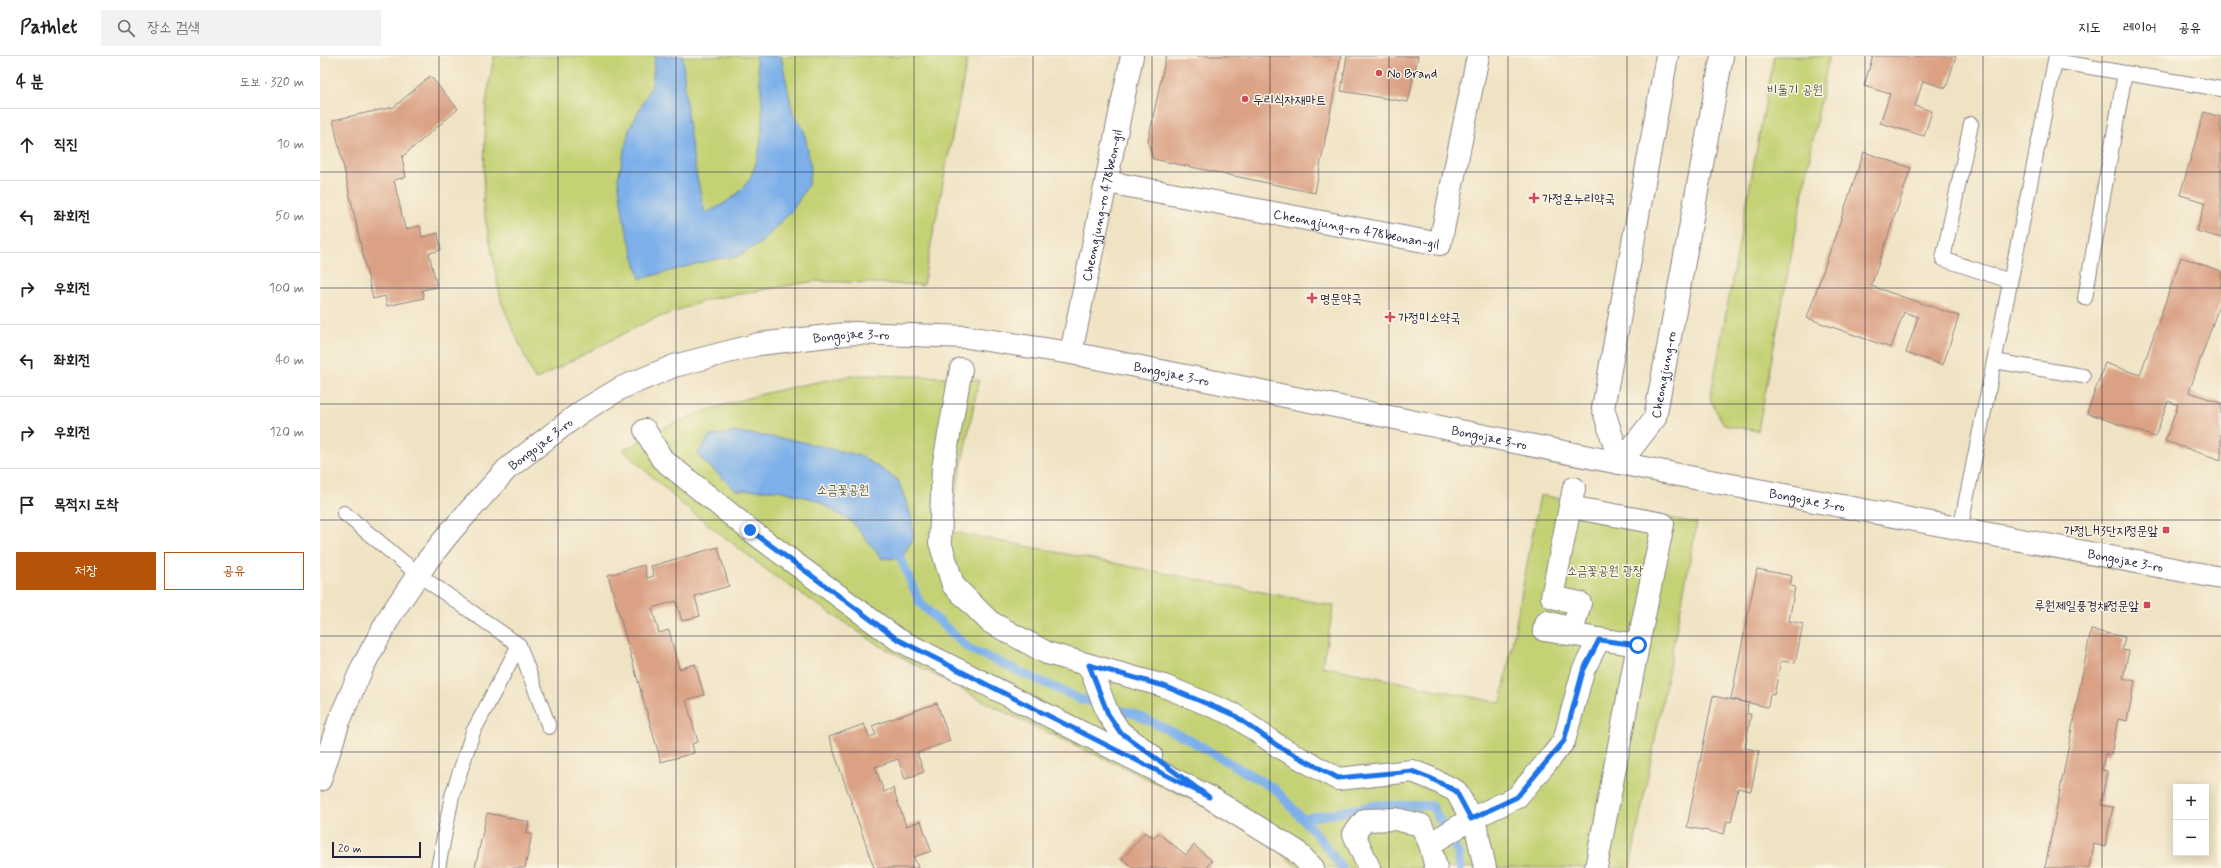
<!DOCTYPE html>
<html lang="ko">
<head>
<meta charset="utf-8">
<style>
	:root { --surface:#fff; --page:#f2f2f2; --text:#202124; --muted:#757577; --line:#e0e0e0; --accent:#b45309 }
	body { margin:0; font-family:Mynerve,"Poor Story",sans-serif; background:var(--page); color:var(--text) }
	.controls { position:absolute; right:12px; bottom:12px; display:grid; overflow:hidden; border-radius:0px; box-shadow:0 2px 10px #0003 }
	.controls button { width:36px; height:36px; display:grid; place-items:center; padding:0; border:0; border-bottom:1px solid var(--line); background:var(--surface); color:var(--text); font:20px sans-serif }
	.scale { position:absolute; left:12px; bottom:10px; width:89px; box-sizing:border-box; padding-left:4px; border:2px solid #22223b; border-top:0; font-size:11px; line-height:14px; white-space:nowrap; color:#22223b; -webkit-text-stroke:3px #fcf5e5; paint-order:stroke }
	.stop { position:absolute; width:12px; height:12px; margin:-9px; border:3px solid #1a73e8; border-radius:50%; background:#fff }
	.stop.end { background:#1a73e8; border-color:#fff; box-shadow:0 1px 4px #0008 }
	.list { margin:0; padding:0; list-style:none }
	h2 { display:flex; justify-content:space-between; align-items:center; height:52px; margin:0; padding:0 16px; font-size:17px }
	h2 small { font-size:13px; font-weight:400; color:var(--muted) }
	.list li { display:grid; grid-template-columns:26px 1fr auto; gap:12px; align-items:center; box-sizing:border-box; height:72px; padding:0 16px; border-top:1px solid var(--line) }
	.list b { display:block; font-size:15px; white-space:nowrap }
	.list em { font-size:13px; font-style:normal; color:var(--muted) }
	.actions { display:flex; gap:8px; padding:12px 16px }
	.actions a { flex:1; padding:9px 0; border:1px solid var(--accent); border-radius:0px; text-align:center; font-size:14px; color:var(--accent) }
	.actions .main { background:var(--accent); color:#fff }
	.icon { flex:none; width:22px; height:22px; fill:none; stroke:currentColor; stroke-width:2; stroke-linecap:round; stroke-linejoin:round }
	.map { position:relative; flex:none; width:1901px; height:812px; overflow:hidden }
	header { display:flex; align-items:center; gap:24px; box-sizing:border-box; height:56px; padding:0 20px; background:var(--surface); border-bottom:1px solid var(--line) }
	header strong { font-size:19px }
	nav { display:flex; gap:22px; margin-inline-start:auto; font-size:14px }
	.search { width:280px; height:36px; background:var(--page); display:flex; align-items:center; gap:10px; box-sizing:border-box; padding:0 14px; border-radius:0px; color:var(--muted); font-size:15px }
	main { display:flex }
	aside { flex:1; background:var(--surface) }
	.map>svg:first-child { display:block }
</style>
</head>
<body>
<header>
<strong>Pathlet</strong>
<div class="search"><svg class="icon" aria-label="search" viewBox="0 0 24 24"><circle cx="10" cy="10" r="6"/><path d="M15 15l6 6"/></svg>장소 검색</div>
<nav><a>지도</a><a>레이어</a><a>공유</a></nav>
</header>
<main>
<aside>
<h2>4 분<small>도보 · 320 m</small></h2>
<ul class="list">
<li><svg class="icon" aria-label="ahead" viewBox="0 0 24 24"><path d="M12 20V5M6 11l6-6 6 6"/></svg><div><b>직진</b></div><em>10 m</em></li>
<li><svg class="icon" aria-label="left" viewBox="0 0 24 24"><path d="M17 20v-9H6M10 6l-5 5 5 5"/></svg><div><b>좌회전</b></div><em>50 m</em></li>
<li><svg class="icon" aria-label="right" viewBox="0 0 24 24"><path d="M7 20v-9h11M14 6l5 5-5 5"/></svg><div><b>우회전</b></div><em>100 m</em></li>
<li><svg class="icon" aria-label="left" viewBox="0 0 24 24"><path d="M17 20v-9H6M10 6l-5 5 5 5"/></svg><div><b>좌회전</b></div><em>40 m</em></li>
<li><svg class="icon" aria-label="right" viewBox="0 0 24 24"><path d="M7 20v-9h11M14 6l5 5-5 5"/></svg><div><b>우회전</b></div><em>120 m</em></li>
<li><svg class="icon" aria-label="arrive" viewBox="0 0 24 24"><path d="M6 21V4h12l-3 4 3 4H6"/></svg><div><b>목적지 도착</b></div></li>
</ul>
<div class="actions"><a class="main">저장</a><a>공유</a></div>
</aside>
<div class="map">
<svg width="1901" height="812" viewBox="0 0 1901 812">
	<rect width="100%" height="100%" fill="#fcf5e5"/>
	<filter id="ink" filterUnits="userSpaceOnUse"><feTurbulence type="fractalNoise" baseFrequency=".025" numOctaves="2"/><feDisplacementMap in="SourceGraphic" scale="8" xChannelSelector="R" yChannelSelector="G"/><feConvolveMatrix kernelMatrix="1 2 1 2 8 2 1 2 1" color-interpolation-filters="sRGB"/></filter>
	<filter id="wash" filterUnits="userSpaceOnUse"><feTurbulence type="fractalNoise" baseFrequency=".012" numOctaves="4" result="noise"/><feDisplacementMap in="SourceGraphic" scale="16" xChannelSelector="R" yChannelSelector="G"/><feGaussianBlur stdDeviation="0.9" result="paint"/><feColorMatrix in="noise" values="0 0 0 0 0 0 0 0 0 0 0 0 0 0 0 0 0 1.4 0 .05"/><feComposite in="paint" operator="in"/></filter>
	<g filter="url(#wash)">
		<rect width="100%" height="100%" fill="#f0e3c4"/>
		<!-- green -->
		<g fill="#c4d274" stroke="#737a58">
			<polygon points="174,0 648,0 603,229 495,225 390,243 328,265 215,324 181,245 163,150 166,46"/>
			<polygon points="1454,0 1509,0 1438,375 1404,369 1390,343"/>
			<path d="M538 319 634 321 659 324 628 475 1014 550 1002 610 1181 647 1220 439 1377 467 1310 812H978L949 786 873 744 688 658 557 588 456 521 363 449 303 394C319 386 335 376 352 368 412 343 474 329 538 319Z"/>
		</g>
		<!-- water -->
		<g fill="#7db0ea" stroke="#506992">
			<path d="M335 0H363C365 54 372 105 385 157 400 151 417 141 427 127 448 95 444 35 435 0H461L473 58 484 74 491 112 488 129 474 152 441 187 416 201 395 203 320 223 304 165 298 123 309 74 332 29Z"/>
			<polygon points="417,376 478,385 541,400 578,424 592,462 593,483 581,503 561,502 532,466 496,444 458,434 416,434 377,399 390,380"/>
		</g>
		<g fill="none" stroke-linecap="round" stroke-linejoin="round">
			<!-- stream -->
			<g stroke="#7db0ea" stroke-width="9">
				<polyline points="581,503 600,547 648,592 760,643 814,658 866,682 955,733 998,780 1022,812"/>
				<polyline points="983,763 1058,749 1112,750 1138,797 1140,812"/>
			</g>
		</g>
		<g id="blocks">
			<!-- building -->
			<g fill="#daa184">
				<polygon points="846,0 1021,0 995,137 833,103 828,85"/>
				<polygon points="1027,0 1098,0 1088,46 1021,35"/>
				<polygon points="1553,0 1636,0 1626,32 1603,25 1595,50 1612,55 1604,80 1560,67 1570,38 1544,30"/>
				<polygon points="110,20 138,53 82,101 86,121 74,124 85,173 100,170 102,181 118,177 121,194 109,197 117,231 102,234 104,242 67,250 65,240 53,243 13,64 74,51"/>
				<polygon points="1884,56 1901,61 1901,182 1877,175 1885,146 1860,139"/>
				<polygon points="1544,96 1591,112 1551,230 1639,260 1623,309 1586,297 1598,261 1584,256 1571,292 1487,262"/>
				<polygon points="1861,201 1901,215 1901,244 1869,336 1901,347 1901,404 1845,385 1858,349 1848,345 1835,381 1767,357 1785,307 1820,319"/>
				<polygon points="398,491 409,530 375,540 380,560 362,565 356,545 332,552 339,577 349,574 359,613 375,608 384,639 366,644 378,686 372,688 374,697 341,706 288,519 324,509 327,522 334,520 331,510"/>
				<polygon points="1437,513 1472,520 1470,530 1475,531 1469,565 1483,568 1475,607 1461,605 1454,639 1450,638 1448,651 1411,643"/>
				<polygon points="1771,574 1805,581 1802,594 1809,595 1803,622 1815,625 1807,665 1798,663 1791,699 1785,698 1782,714 1787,715 1781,749 1793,751 1785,791 1774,788 1770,812 1725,812"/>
				<polygon points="1393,640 1428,647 1427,658 1431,658 1425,692 1439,695 1431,735 1418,732 1411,766 1407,765 1404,778 1367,771"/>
				<polygon points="617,647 630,685 597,697 604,716 585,723 578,703 555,711 564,736 573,732 586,770 601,765 611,795 594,801 598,812 554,812 509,681 544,668 549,681 556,679 552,670"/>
				<polygon points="167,757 209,766 207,776 212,778 205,812 155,812"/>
				<polygon points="825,776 834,782 838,777 866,799 874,789 892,805 888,810 891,812 813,812 802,803"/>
			</g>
		</g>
	</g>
	<g filter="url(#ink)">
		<use href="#blocks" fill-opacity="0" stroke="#898280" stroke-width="1"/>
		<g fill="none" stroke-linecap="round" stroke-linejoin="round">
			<defs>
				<g id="lane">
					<polyline points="1735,5 1805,17 1765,242"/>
					<polyline points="1805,17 1901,33"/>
					<polyline points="1651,68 1623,203 1690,225"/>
					<polyline points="1674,305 1763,320"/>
					<polyline points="24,457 99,519 199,589 153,676 132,740 118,812"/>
					<polyline points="1640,474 1736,0"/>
					<polyline points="199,589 229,671"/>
				</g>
				<g id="street">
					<path id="s1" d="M787 126 1120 188 1158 0"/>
					<path id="s2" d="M751 297 812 0"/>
					<polyline points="641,313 623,412 620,486 633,529 670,566 727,597 844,630 914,659 958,690 1018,723 1092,715 1110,722 1136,735 1156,771 1165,812"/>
					<polyline points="325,374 342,403 430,474 577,583 889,741 975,794 993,812"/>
					<polyline points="1250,451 1254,432"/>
					<polyline points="769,609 788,658 800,676 831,699"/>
					<path id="s3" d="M0 724 19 665 43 610 70 560 108 504 131 475 187 413 261 356 301 332 354 310 439 288 534 277 647 281 751 297 1369 421 1901 522"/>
					<polyline points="1110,788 1151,763 1197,741 1232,700 1244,685 1263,615 1279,583 1318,589 1343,468 1250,451 1232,541 1260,547 1253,573 1227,566 1224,574 1279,583"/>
					<polyline points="1049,812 1034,778 1045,764 1075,763 1101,769 1110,788 1116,812"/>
					<polyline points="1276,812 1318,589"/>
				</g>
				<g id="secondary">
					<path id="s4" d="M1300 407 1335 362 1402 0"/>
					<polyline points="1300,407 1283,352 1347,0"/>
				</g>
			</defs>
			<!-- lane casing -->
			<use href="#lane" stroke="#898280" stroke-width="16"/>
			<!-- street casing -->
			<use href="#street" stroke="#898280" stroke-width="24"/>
			<!-- secondary casing -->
			<use href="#secondary" stroke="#898280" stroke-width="24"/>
			<!-- lane -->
			<use href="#lane" stroke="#fff" stroke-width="14"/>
			<!-- street -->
			<use href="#street" stroke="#fff" stroke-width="22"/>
			<!-- secondary -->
			<use href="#secondary" stroke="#fff" stroke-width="22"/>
		</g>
	</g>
	<g fill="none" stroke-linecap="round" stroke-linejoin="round" filter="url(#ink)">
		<!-- route -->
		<polyline stroke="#1a73e8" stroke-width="5" points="430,474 577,583 889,741 800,676 788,658 769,609 844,630 914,659 958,690 1018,722 1092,715 1110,722 1136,735 1151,763 1197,741 1244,685 1263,615 1279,584 1318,589"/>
	</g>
	<!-- grid -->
	<path fill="none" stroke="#22223b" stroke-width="1" stroke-opacity="0.55" d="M119 0V812M238 0V812M356 0V812M475 0V812M594 0V812M713 0V812M832 0V812M950 0V812M1069 0V812M1188 0V812M1307 0V812M1426 0V812M1545 0V812M1663 0V812M1782 0V812M0 116H1901M0 232H1901M0 348H1901M0 464H1901M0 580H1901M0 696H1901"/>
	<!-- markers -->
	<g fill="#d1495b" stroke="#fcf5e5" stroke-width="1.5">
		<circle cx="1059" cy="17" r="4"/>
		<circle cx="925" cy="43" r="4"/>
		<path d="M1212 136h4v4h4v4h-4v4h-4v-4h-4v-4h4z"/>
		<path d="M990 236h4v4h4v4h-4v4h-4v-4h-4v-4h4z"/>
		<path d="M1068 255h4v4h4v4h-4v4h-4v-4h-4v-4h4z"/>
		<rect x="1842" y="470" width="8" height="8" rx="2"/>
		<rect x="1823" y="545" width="8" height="8" rx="2"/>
	</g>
	<g text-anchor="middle" stroke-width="3" stroke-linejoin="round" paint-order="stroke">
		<!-- poi labels -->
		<g font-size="13" fill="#22223b" stroke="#fcf5e5" text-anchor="start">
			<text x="1067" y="22">No Brand</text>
			<text x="933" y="48">두리식자재마트</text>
			<text x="1222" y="147">가정온누리약국</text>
			<text x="1000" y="247">명문약국</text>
			<text x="1078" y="266">가정미소약국</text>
			<text x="1838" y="479" text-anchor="end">가정LH3단지정문앞</text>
			<text x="1819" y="554" text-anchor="end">루원제일풍경채정문앞</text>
		</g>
		<!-- park labels -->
		<g font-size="13" fill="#53574c" stroke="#fcf5e5">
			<text x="1475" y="38">비둘기 공원</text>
			<text x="523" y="438">소금꽃공원</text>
			<text x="1285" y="519">소금꽃공원 광장</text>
		</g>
		<!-- street labels -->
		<g font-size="13" fill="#22223b" stroke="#fcf5e5">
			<text dy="5" stroke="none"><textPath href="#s2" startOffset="151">Cheongjung-ro 478beon-gil</textPath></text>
			<text dy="5" stroke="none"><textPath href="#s1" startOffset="254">Cheongjung-ro 478beonan-gil</textPath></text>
			<text dy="5" stroke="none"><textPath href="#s3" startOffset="745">Bongojae 3-ro</textPath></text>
			<text dy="5" stroke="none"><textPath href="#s3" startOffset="1069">Bongojae 3-ro</textPath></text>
			<text dy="5" stroke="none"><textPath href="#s4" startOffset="101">Cheongjung-ro</textPath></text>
			<text dy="5" stroke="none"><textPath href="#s3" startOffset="1393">Bongojae 3-ro</textPath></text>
			<text dy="5" stroke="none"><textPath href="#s3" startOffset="409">Bongojae 3-ro</textPath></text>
			<text dy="5" stroke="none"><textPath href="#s3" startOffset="1717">Bongojae 3-ro</textPath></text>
			<text dy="5" stroke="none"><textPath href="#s3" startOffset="2041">Bongojae 3-ro</textPath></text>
		</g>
	</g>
</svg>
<div class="controls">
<button>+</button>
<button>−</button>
</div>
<div class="scale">20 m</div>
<div class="stop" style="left:1318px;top:589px"></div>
<div class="stop end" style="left:430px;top:474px"></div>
</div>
</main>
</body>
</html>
